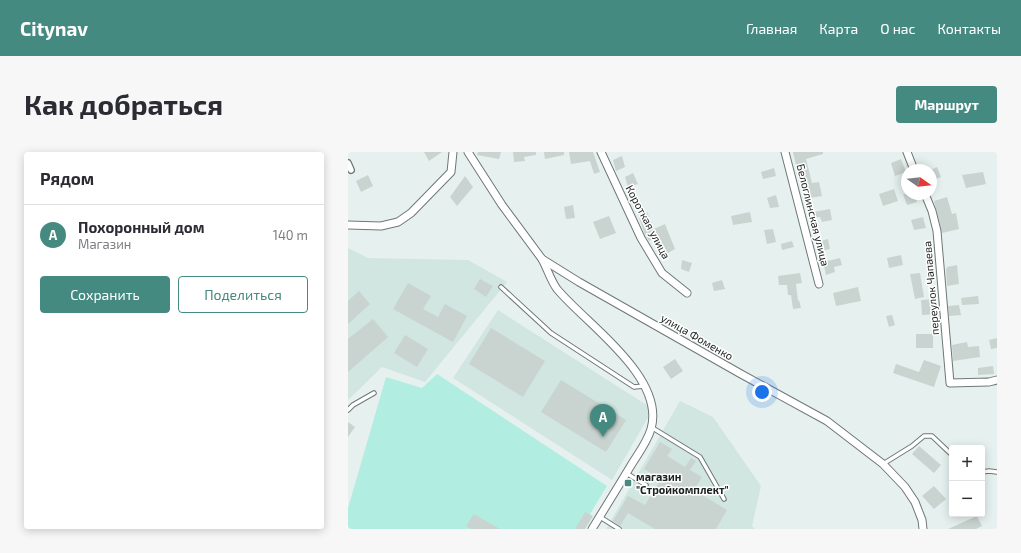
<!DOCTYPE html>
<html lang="ru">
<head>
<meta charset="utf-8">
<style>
	:root { --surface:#fff; --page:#f7f7f7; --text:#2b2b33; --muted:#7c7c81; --line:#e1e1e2; --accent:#458a80 }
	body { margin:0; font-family:"Exo 2",sans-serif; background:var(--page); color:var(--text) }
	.controls { position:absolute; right:12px; bottom:12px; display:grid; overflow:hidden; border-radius:4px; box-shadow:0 2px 10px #0003 }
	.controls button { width:36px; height:36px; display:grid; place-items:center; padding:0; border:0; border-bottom:1px solid var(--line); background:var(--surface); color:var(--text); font:20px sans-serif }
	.compass { position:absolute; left:553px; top:12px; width:36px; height:36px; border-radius:50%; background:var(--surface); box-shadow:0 2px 10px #0003; rotate:104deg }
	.you { position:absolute; left:414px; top:240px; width:14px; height:14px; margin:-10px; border:3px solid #fff; border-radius:50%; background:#1a73e8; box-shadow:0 0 0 6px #1a73e833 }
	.badge { display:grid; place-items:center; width:26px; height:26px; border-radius:50%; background:var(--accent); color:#fff; font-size:13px; font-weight:700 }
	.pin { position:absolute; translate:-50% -33px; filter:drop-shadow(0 1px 2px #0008) }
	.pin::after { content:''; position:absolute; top:21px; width:14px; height:12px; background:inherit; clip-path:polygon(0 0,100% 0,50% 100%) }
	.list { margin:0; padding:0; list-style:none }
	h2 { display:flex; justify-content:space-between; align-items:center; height:52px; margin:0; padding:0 16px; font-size:17px }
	h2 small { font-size:13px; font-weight:400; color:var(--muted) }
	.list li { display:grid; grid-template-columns:26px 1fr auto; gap:12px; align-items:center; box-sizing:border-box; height:60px; padding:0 16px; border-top:1px solid var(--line) }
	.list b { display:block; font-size:15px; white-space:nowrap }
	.list p { margin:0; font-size:13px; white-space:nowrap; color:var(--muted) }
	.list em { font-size:13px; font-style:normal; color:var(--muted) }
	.actions { display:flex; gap:8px; padding:12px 16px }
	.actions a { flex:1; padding:9px 0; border:1px solid var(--accent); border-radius:4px; text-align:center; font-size:14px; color:var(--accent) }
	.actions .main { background:var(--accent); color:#fff }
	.map { position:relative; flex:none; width:649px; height:377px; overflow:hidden; border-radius:4px }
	header { display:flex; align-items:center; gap:24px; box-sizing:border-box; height:56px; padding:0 20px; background:var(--accent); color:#fff }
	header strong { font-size:19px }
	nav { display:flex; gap:22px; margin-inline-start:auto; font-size:14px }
	.intro { display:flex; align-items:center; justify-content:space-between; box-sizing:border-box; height:96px; padding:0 24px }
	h1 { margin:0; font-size:28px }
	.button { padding:10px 18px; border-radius:4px; background:var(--accent); color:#fff; font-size:14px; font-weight:700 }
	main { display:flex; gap:24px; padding:0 24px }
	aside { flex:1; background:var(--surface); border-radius:4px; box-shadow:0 2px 10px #0003 }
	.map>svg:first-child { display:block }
</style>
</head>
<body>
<header>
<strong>Citynav</strong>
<nav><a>Главная</a><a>Карта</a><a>О нас</a><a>Контакты</a></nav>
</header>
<div class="intro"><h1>Как добраться</h1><a class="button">Маршрут</a></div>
<main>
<aside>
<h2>Рядом<small></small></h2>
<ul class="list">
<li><span class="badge">A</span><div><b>Похоронный дом</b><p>Магазин</p></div><em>140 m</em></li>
</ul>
<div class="actions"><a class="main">Сохранить</a><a>Поделиться</a></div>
</aside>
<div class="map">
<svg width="649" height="377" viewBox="0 0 649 377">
	<rect width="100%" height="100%" fill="#e6f1ef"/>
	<!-- built -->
	<g fill="#d1e5e1">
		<polygon points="0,96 20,106 120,108 159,130 77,230 34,215 0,248"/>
		<polygon points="150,158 305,257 264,328 105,226"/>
		<polygon points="332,249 365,265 413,334 404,374 407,377 258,377"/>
	</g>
	<!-- green -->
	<polygon fill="#b2ede2" points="89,222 259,334 233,377 0,377 0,356 38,225 74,236"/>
	<!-- building -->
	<g fill="#c9d4d1">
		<polygon points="76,0 94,0 81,9"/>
		<polygon points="130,0 153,0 151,7 129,3"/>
		<polygon points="165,0 188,0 188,3 176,5 177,9 166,10"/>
		<polygon points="196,0 216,0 216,3 197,7"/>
		<polygon points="221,0 245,0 252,20 246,22 242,9 223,12"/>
		<polygon points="445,0 475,0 475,2 458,7 464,31 471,30 474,44 462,46 460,39 454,40"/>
		<polygon points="274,4 277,15 268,19 265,8"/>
		<polygon points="553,7 558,20 547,24 543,11"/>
		<polygon points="589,15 593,25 583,29 583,18"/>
		<polygon points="426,16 428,24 415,27 413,20"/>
		<polygon points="635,20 638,32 618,36 614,23"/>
		<polygon points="285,21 290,32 280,35 277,25"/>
		<polygon points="20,23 25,34 13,40 8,29"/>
		<polygon points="117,24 125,35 109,54 102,45"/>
		<polygon points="546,37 550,49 535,54 531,42"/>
		<polygon points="555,42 567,42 569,50 559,53"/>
		<polygon points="428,43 431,55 422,56 419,46"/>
		<polygon points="599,45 604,62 608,61 611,77 594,81 586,49"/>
		<polygon points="225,53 227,66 218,67 216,55"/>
		<polygon points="482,57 484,68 474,70 472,65 466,66 465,60"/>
		<polygon points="299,60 306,77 317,72 327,97 318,102 310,84 301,89 296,80 290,63"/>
		<polygon points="402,60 404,70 385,73 383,64"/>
		<polygon points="261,64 268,81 252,87 245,70"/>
		<polygon points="575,65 578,76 566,78 563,68"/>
		<polygon points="425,77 428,90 419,92 416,78"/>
		<polygon points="480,87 482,97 471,99 469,90"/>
		<polygon points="444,89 446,95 434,98 433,92"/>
		<polygon points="553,103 555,113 541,116 539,106"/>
		<polygon points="492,106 494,113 486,115 487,120 478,123 475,110"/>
		<polygon points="334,108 344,111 341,120 333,117"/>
		<polygon points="609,113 611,132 599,134 598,117 599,116 599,115"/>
		<polygon points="452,121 454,131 448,132 450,149 451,148 453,156 445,157 443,143 440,143 439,133 431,133 430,124"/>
		<polygon points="572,121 576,145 567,147 562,122"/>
		<polygon points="132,127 145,134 138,145 126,137"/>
		<polygon points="374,128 377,137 366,139 364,131"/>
		<polygon points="60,131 83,144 75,157 90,165 97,152 119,164 105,190 45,157"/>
		<polygon points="510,135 513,149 488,154 485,141"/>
		<polygon points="11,139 22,152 0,172 0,149"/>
		<polygon points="630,144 631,152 614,153 613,146"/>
		<polygon points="587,147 588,162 574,163 573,148"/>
		<polygon points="611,153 613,163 601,164 600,154"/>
		<polygon points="544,163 547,173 541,175 538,164"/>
		<polygon points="25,167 40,185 0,220 0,187"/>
		<polygon points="143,176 197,209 175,245 121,212"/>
		<rect x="568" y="182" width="17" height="14"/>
		<polygon points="57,183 80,197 69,215 46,201"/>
		<polygon points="649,186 649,196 643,197 641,188"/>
		<polygon points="619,190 620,195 631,194 632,205 605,209 604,193"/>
		<polygon points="327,207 335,219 323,227 315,215"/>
		<polygon points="576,208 593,214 586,235 545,221 548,212 571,220"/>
		<polygon points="645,214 646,222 630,223 630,216"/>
		<polygon points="213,228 278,268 258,300 193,260"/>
		<polygon points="0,270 7,275 0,285"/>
		<polygon points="312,290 324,297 319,304 337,315 343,306 348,309 342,318 354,325 346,338 379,358 368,377 307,377 280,361 272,374 265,369 280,344 297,353 313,327 296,317"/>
		<polygon points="571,294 593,313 586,321 564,302"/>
		<polygon points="586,334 598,347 586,357 574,344"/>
		<polygon points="237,360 245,364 237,377 227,377"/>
		<polygon points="126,362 152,377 123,377 118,374"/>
		<polygon points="629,364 634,374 628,377 600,377"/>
	</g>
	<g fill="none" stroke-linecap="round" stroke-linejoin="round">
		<defs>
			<g id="service">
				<polyline points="153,135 203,181 286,235 296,234"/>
				<polyline points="0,258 5,253 26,241"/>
				<polyline points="303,275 352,305 376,347"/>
				<polyline points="535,312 564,294 576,284 584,284 604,303"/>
				<polyline points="634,320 641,319 649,320"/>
				<polyline points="278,321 298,333"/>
				<polyline points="252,365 271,377"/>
			</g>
			<polyline id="pedestrian" points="0,11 3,18"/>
			<g id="minor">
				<polyline points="120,0 154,53 194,107 231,130 393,222 479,269 535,312 557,335 567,350 574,368 575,377"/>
				<polyline points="253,0 293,86 314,121 339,141"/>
				<polyline points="437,0 471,132"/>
				<polyline points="559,0 566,18"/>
				<polyline points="577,42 584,59 589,79 602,231 641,230 649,228"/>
				<polyline points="0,73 33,74 50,70 63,61 103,20 105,0"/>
				<path d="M194 107C199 116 203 129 209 137 238 172 318 225 303 277 299 291 289 303 282 315 270 335 257 356 244 377"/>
			</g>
		</defs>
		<!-- service casing -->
		<use href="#service" stroke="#6e7876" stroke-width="5.5"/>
		<!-- pedestrian casing -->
		<use href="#pedestrian" stroke="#6e7876" stroke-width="8"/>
		<!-- minor casing -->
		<use href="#minor" stroke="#6e7876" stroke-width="9"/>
		<!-- service -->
		<use href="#service" stroke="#fff" stroke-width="3.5"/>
		<!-- pedestrian -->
		<use href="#pedestrian" stroke="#fff" stroke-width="5.5"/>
		<!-- minor -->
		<use href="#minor" stroke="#fff" stroke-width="7"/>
	</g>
	<!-- markers -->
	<rect fill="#458a80" stroke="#fff" stroke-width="1.5" x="276" y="327" width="8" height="8" rx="2"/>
	<g text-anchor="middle" stroke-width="3" stroke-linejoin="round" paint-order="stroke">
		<!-- street labels -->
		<g font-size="11" fill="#1d2120" stroke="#fff">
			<text transform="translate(465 63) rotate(76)" y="4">Белоглинская улица</text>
			<text transform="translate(300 70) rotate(62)" y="4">Короткая улица</text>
			<text transform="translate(583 136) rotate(-95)" y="4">переулок Чапаева</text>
			<text transform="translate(349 185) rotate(30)" y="4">улица Фоменко</text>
		</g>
		<!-- poi labels -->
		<g font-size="11" font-weight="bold" fill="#1d2120" stroke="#fff" text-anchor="start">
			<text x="288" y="329">магазин<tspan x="288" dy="13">"Стройкомплект"</tspan></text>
		</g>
	</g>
</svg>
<div class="controls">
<button>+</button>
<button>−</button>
</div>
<svg class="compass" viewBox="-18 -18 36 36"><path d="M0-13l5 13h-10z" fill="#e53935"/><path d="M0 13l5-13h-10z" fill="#7c7c81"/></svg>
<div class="you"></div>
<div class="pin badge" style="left:255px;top:285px">A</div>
</div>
</main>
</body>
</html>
